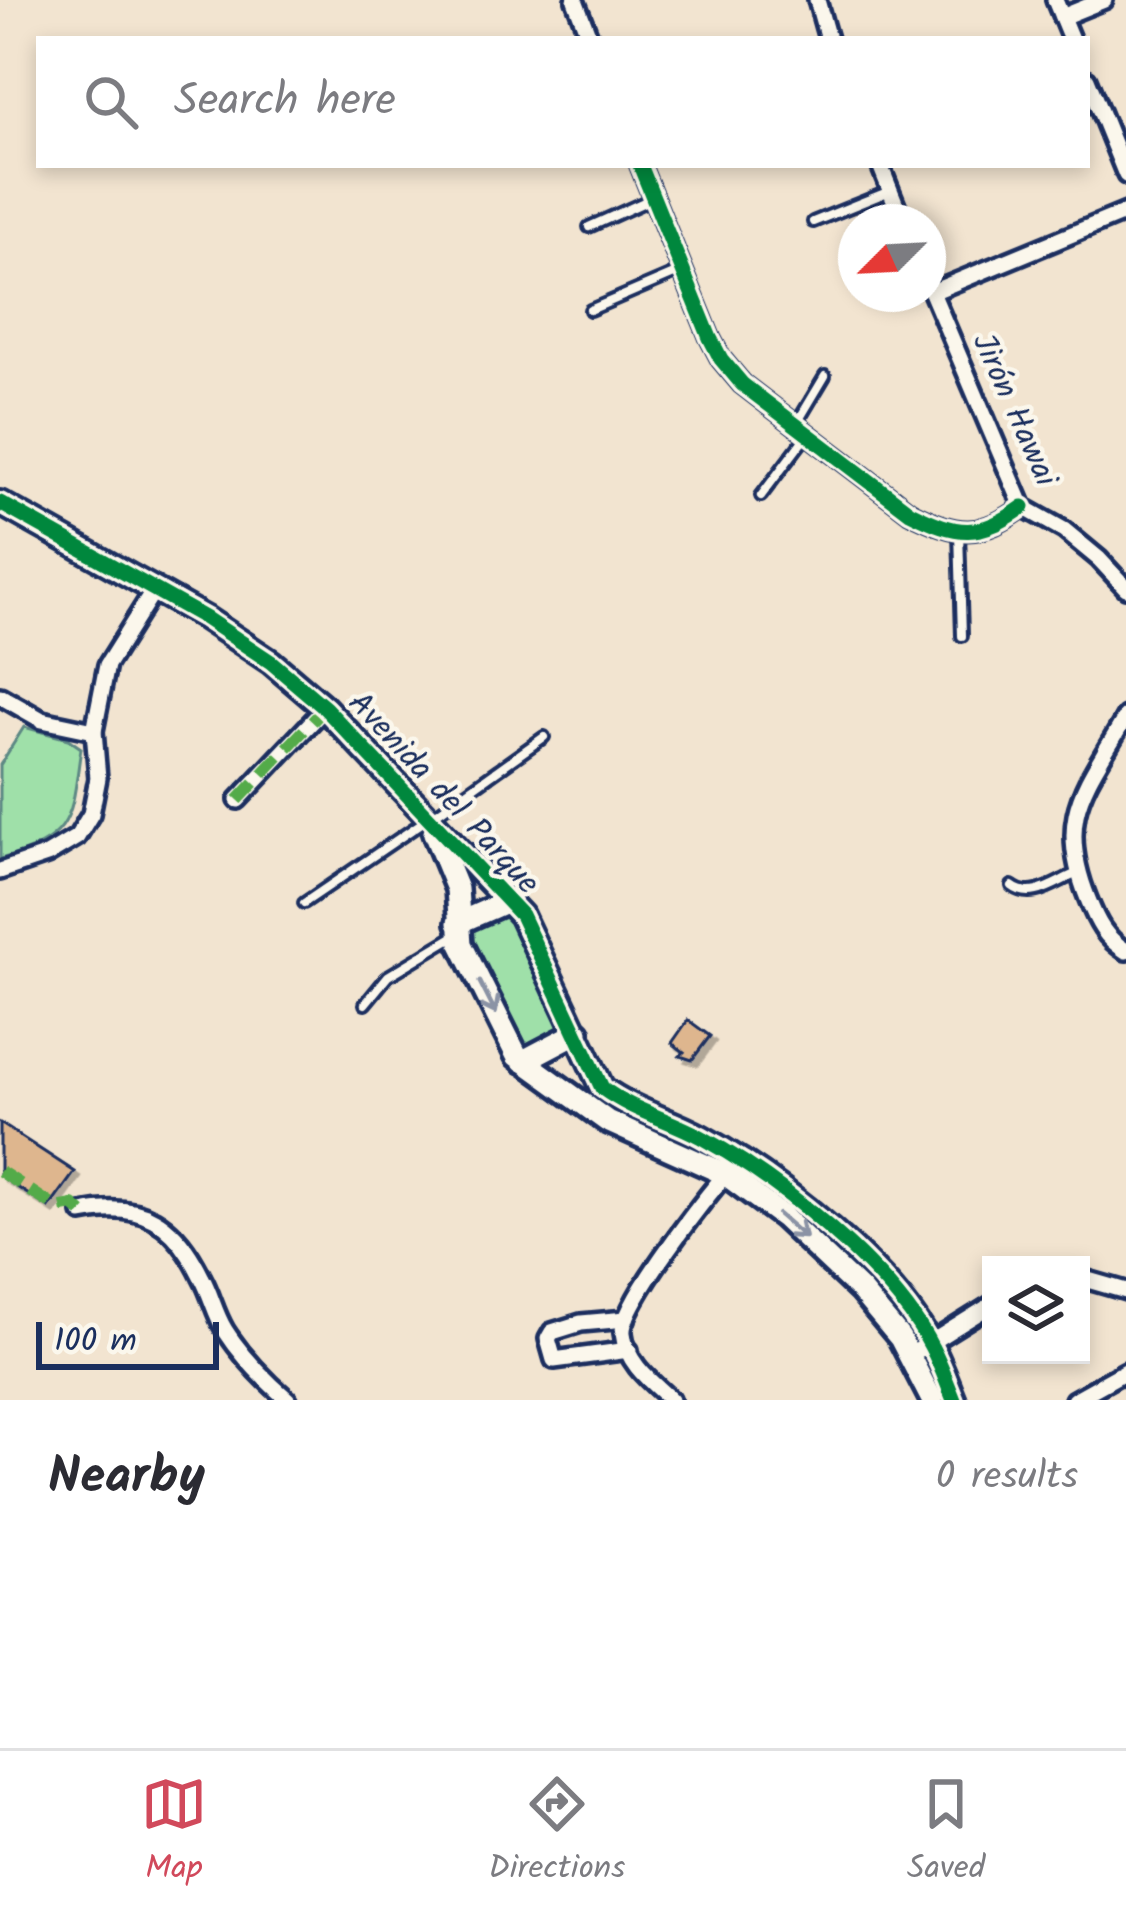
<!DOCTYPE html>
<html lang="en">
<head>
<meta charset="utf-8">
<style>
	:root { --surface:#fff; --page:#f2f2f3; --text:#2b2b33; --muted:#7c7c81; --line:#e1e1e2; --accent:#d1495b }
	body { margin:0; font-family:Kalam,sans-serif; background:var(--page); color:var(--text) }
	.controls { position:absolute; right:36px; bottom:36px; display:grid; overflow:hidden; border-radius:0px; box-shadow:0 6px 18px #0003 }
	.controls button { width:108px; height:108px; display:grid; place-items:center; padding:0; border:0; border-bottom:3px solid var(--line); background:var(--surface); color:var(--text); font:60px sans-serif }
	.compass { position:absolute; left:838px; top:204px; width:108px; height:108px; border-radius:50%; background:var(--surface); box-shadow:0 6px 18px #0003; rotate:246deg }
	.scale { position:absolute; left:36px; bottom:30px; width:183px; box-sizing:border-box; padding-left:12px; border:6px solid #1b2f5e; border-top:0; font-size:33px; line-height:42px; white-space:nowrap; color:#1b2f5e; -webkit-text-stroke:9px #fbf7ec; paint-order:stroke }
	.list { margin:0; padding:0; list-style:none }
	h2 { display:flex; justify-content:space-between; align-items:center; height:156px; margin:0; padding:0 48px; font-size:51px }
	h2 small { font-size:39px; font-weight:400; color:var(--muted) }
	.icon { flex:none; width:66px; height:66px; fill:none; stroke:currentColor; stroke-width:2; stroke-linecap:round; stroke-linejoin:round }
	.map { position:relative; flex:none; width:1126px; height:1400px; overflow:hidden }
	.search { position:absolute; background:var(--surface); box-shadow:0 6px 18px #0003; left:36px; right:36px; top:36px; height:132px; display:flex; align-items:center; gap:30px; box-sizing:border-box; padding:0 42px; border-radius:0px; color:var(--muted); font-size:45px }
	.sheet { height:348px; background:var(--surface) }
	nav { display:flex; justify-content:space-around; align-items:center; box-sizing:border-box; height:168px; border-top:3px solid var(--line); background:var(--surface); font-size:33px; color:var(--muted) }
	nav a { display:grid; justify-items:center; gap:6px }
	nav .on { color:var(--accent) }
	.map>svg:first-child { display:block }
</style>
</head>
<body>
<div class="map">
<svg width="1126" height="1400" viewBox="0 0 1126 1400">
	<defs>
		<filter id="shadow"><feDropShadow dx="5.5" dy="5.5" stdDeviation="0" flood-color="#0004"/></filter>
	</defs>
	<rect width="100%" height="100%" fill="#f2e4d0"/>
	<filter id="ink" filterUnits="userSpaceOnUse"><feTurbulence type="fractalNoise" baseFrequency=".00833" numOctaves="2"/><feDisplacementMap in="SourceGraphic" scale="24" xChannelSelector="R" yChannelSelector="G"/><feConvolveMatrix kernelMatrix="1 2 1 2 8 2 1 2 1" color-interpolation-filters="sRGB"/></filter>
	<g filter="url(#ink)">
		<!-- green -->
		<g fill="#9fe0a9" stroke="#5d8884" stroke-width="3">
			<path d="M24 727 68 739 81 748C71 816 76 839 0 859V765Z"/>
			<polygon points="507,912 513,912 564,1029 529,1048 519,1043 466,938 468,928"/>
		</g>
		<!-- building -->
		<g fill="#deb68e" stroke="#1b2f5e" stroke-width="3" filter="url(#shadow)">
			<polygon points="688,1020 710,1036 692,1060 680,1056 684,1052 672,1043"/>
			<polygon points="0,1123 75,1172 49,1208 0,1176"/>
		</g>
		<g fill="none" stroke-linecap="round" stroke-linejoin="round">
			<defs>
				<g id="lane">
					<polyline points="813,222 890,191"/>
					<polyline points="589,227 651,199"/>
					<polyline points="590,310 681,271"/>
					<polyline points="797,423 825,376"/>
					<polyline points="761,496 807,435"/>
					<polyline points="959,531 962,636"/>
					<polyline points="433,816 544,737"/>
					<path d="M1012 886C1031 901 1053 884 1073 875"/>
					<polyline points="304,903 426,820"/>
					<polyline points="365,1004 388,976 458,934"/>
				</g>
				<g id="street">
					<polyline points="575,0 590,39"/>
					<polyline points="817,0 828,39"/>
					<polyline points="1055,0 1071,39"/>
					<polyline points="1062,17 1104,0"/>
					<polyline points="1087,79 1126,175"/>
					<path d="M640 165 710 338 721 359 742 384 910 512C958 536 979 539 1023 507"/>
					<polyline points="880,165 903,222"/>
					<polyline points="928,283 1023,507 1064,530 1099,559 1126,588"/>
					<polyline points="932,292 1126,212"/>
					<polyline points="0,696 42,720 94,731"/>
					<path d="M1126 716C1087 786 1054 814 1088 899 1097 922 1105 938 1126 951"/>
					<polyline points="238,800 325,708"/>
					<polyline points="0,871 47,855 77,837 91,814 98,778 94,731 107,665 154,590"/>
					<path d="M82 1213C142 1201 175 1222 202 1278 211 1294 215 1314 225 1330 241 1355 266 1381 288 1400"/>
					<polyline points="1081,1278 1126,1291"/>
					<polyline points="626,1319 581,1323 552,1332 548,1339 554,1360 629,1350"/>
					<polyline points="909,1356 991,1305"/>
					<path d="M671 1400C650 1381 626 1363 623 1333 620 1305 709 1193 731 1168"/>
					<polyline points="1074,1400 1126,1371"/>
				</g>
				<g id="secondary">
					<path d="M0 503 205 618 271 662 325 708 521 915 602 1088C633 1111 668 1119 701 1137 778 1179 893 1270 932 1348 941 1365 947 1383 954 1400"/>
					<polyline points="434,833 457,889 461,944 517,1056 607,1121 725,1174 783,1217 860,1290 900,1338 932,1400"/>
					<polyline points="458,923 510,900"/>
					<polyline points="523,1061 578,1032"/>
				</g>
			</defs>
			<!-- lane casing -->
			<use href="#lane" stroke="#1b2f5e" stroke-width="16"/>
			<!-- street casing -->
			<use href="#street" stroke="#1b2f5e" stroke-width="24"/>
			<!-- secondary casing -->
			<use href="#secondary" stroke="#1b2f5e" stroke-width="30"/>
			<!-- lane -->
			<use href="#lane" stroke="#fbf7ec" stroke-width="8"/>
			<!-- street -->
			<use href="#street" stroke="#fbf7ec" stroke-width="15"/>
			<!-- secondary -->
			<use href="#secondary" stroke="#fbf7ec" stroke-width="21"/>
			<!-- quiet -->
			<g stroke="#52ab49" stroke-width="12" stroke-dasharray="24 12" stroke-linecap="butt">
				<polyline points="238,800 325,708"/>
				<polyline points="0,1171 57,1208 73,1205 82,1213"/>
			</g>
			<defs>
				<g id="cycleway">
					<path d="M640 165 710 338 721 359 742 384 910 512C958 536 979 539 1023 507"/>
					<path d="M0 503 205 618 271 662 325 708 521 915 602 1088C633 1111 668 1119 701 1137 778 1179 893 1270 932 1348 941 1365 947 1383 954 1400"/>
				</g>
			</defs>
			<!-- cycleway casing -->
			<use href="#cycleway" stroke="#fbf7ec" stroke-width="22"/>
			<!-- cycleway -->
			<use href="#cycleway" stroke="#00873e" stroke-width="15"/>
		</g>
		<!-- one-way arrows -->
		<defs><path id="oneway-shaft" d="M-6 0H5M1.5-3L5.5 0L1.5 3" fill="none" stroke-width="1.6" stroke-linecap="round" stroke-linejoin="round" transform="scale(3)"/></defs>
		<g stroke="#8b93a5">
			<use href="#oneway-shaft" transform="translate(488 998) rotate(63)"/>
			<use href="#oneway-shaft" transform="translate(792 1226) rotate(41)"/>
		</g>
	</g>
	<g text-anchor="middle" stroke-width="9" stroke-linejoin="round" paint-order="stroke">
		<!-- street labels -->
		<g font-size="33" fill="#1b2f5e" stroke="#fbf7ec">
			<text transform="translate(1016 409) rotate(66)" y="12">Jirón Hawai</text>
			<text transform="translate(445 792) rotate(47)" y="12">Avenida del Parque</text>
		</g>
	</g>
</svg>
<div class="controls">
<button><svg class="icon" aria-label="layers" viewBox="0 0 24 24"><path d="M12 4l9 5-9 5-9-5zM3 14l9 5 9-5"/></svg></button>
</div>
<svg class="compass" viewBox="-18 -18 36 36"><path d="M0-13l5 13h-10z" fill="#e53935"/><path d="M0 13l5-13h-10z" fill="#7c7c81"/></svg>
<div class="scale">100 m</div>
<div class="search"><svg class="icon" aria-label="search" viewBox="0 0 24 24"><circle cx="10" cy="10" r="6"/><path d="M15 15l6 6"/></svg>Search here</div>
</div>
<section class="sheet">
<h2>Nearby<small>0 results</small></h2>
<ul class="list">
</ul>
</section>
<nav>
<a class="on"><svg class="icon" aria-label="map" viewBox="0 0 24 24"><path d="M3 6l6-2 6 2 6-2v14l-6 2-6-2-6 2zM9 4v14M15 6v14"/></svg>Map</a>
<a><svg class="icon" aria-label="directions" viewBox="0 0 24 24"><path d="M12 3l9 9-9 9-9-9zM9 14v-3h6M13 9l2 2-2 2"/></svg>Directions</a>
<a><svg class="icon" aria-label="saved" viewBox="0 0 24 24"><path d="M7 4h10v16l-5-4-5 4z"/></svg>Saved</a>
</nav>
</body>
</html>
